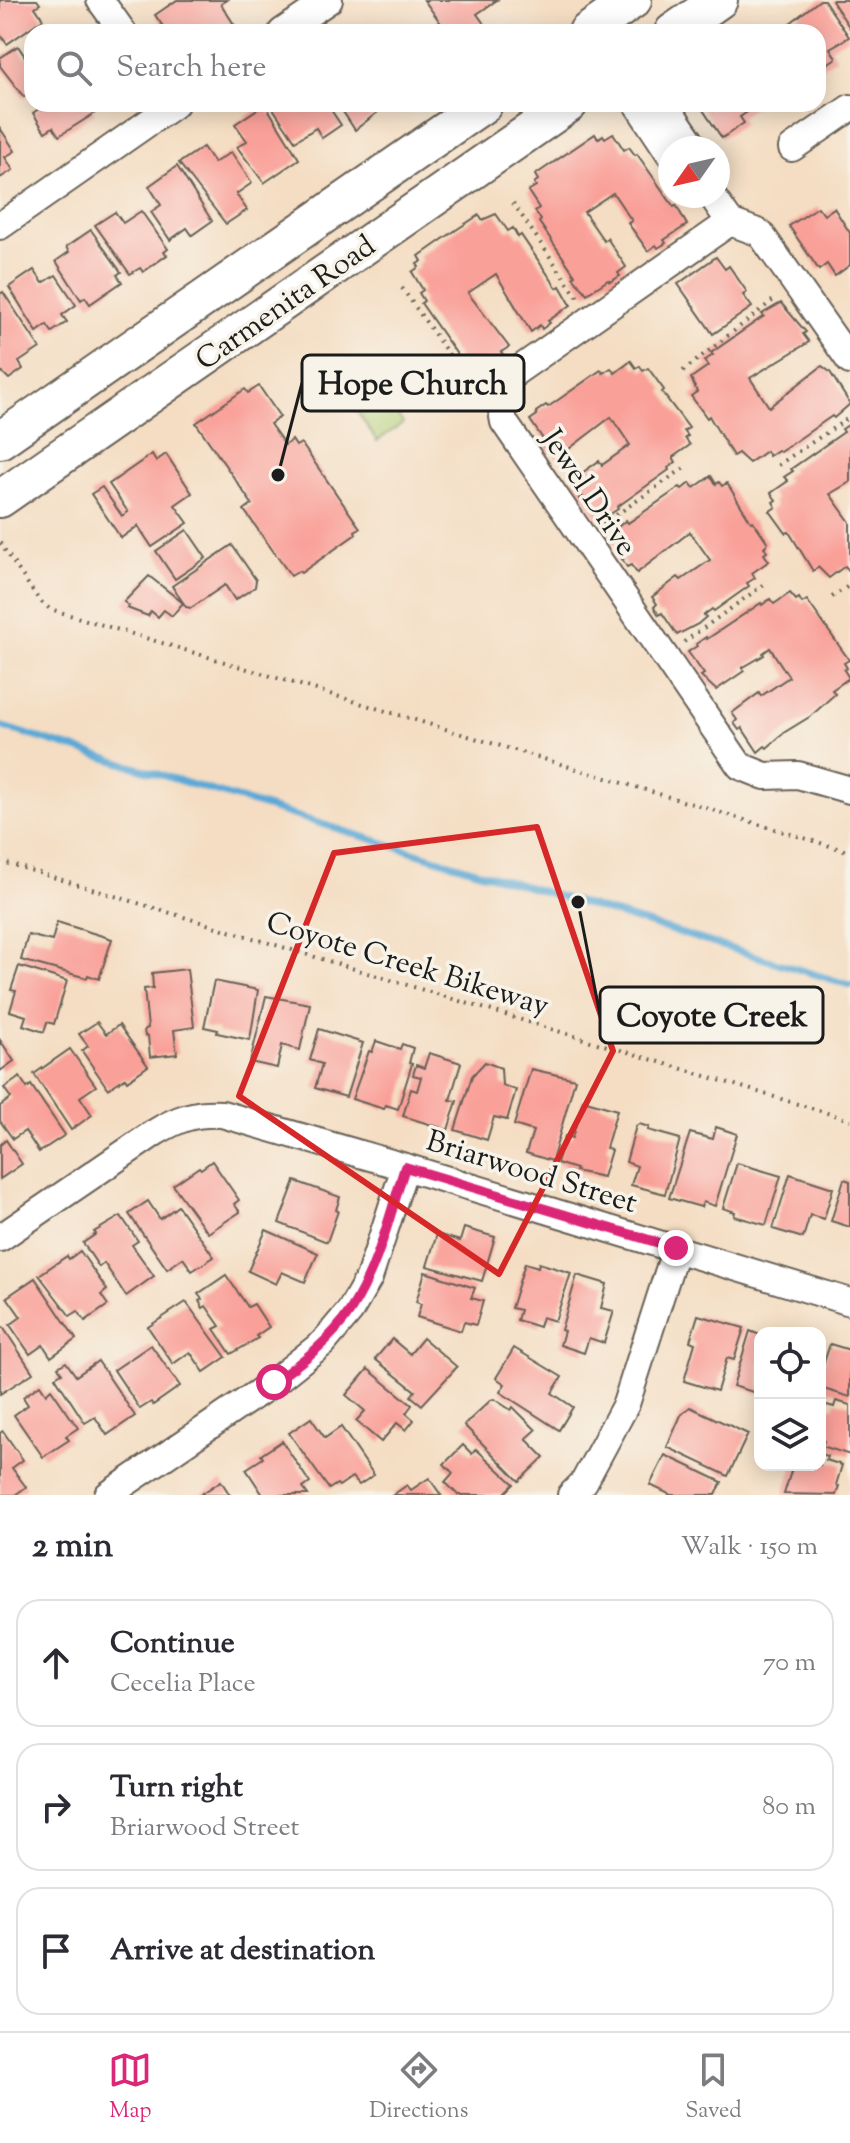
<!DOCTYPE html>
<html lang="en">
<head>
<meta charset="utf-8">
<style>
	:root { --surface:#fff; --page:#f7f7f7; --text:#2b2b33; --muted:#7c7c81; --line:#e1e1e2; --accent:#db2777 }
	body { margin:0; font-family:"Sorts Mill Goudy",serif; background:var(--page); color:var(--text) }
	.controls { position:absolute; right:24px; bottom:24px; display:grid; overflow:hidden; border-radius:16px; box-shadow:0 4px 20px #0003 }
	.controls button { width:72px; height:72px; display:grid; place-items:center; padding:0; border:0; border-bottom:2px solid var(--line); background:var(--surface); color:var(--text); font:40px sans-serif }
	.compass { position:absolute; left:658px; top:136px; width:72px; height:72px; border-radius:50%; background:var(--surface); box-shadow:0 4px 20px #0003; rotate:236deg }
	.stop { position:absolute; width:24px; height:24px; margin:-18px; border:6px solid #db2777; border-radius:50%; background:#fff }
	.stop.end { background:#db2777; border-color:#fff; box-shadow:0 2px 8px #0008 }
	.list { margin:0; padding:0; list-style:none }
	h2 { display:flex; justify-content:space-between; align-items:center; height:104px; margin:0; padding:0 32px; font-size:34px }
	h2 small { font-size:26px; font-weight:400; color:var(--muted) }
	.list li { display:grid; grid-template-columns:52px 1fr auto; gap:24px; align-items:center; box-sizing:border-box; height:128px; margin:0 16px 16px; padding:0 16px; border:2px solid var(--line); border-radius:24px }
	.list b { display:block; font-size:30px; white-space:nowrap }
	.list p { margin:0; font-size:26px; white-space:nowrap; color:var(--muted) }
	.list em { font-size:26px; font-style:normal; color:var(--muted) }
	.icon { flex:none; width:44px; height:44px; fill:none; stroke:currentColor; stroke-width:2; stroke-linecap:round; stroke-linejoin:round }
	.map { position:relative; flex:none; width:850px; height:1495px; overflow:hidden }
	.search { position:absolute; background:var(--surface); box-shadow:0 4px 20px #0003; left:24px; right:24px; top:24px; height:88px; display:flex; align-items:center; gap:20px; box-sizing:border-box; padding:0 28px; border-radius:24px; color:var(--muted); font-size:30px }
	.sheet { height:536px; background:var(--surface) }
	nav { display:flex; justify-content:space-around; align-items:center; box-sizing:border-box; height:112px; border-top:2px solid var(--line); background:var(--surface); font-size:22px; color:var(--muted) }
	nav a { display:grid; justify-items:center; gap:4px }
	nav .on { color:var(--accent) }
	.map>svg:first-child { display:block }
</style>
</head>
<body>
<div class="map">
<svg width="850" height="1495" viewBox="0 0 850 1495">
	<rect width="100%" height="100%" fill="#f7f3e8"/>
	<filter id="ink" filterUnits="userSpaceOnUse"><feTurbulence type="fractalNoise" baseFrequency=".0125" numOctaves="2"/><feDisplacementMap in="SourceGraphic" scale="16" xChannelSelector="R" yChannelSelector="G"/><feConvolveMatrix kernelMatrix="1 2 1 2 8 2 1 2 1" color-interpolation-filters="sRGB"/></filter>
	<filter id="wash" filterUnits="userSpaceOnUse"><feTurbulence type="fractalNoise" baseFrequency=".006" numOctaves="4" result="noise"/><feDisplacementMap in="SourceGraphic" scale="32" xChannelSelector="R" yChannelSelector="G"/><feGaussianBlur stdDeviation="1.8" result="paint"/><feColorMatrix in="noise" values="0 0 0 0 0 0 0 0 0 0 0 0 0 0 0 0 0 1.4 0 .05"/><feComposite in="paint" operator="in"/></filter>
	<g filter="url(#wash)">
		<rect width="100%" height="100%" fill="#f4ddc2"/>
		<!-- green -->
		<polygon fill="#b1ce74" stroke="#667548" stroke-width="2" points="379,387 403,423 377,441 353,405"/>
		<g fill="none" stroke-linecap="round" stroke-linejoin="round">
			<!-- stream -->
			<polyline stroke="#5ba9d5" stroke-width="7" points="0,726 850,985"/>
		</g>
		<g id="blocks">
			<!-- building -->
			<g fill="#f9a099">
				<polygon points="0,0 37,0 40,4 35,7 43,19 7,44 0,34"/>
				<polygon points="177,0 227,0 221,4 235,26 226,32 167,32 155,15"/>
				<polygon points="424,0 497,0 477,14 490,32 426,32 440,22"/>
				<polygon points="820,0 824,0 849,37 830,48 836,58 818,70 818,32 788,32 785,27"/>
				<polygon points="833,0 850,0 850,28 832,1"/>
				<polygon points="18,46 26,58 32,54 32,92 24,97 0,66 0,58"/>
				<polygon points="38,104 89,104 95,113 59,136 53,127 45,132 33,113 40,108"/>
				<polygon points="265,104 299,159 264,183 237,147 247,141 235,124"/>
				<polygon points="270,104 327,104 341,125 322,138 316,128 295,141"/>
				<polygon points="345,104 388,104 355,130 340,107"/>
				<polygon points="699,104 759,104 740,117 744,123 722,138"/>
				<polygon points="0,128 15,151 5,157 13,170 0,178"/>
				<polygon points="613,133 624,150 629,147 635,155 637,154 674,207 676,205 687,225 664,240 666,243 658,248 656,245 648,251 628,223 632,221 613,193 584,212 604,241 607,238 626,267 618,273 620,276 610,282 608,280 587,294 573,277 575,275 539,222 541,220 535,211 539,208 528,191 536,186 534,183 538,180 535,175 595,134 598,139 603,135 605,138"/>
				<polygon points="203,147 214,163 231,152 252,183 236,194 247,210 226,224 179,163"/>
				<polygon points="177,166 212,221 192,235 187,228 170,240 151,212 161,205 149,186"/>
				<polygon points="818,207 824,215 834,208 850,233 850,265 835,276 827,264 819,270 789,226"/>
				<polygon points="141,211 168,249 164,252 167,255 143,272 140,268 130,274 95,225 115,212 123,223"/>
				<polygon points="496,214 508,231 513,228 518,237 521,235 557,288 560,286 571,305 548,321 550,323 542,329 540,325 531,332 496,274 468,293 509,347 501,352 504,356 495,362 494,359 471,375 466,367 463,369 456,358 458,356 421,303 424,301 419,293 423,290 412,272 419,267 417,264 422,261 419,256 456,230 479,215 482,220"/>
				<polygon points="91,230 121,272 117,275 122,282 90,304 85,297 81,300 56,261 69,252 66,247"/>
				<polygon points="716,257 725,269 729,266 747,292 743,295 752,307 713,334 678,284"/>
				<polygon points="34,270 43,283 56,275 76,305 62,315 67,322 52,332 47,325 37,332 9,287"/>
				<polygon points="3,292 40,348 19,362 23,369 9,379 0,370 0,294"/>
				<polygon points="781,303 806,332 803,334 809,342 750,378 769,407 822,366 830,372 850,404 834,418 832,416 780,452 778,450 769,456 766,451 749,463 738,453 733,456 709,416 707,418 691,396 697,392 691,378 708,366 704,361 713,355 711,353 764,316 762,314"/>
				<polygon points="631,361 636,368 640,366 643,371 648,368 664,390 662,392 689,428 684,431 688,436 685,438 690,445 673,457 676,462 668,468 669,470 617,507 618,509 607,516 606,514 598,519 583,497 580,499 574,491 578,488 572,480 599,461 602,465 630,445 611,417 557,458 551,450 548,452 542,444 545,442 530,420 537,415 536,412 546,405 548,407 601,370 603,373 611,368 615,373"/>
				<polygon points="259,386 280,417 270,424 285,445 292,440 296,446 301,443 360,528 355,531 356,534 301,573 299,571 291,576 244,510 252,504 196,423 245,389 248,393"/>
				<polygon points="850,424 850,482 830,494 850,522 850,572 845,566 829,578 818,567 813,571 789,532 786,533 770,511 776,507 773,502 776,500 771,493 788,481 784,477 793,471 791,469 844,432 842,429"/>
				<polygon points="152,454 156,461 166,454 192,493 175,505 188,523 152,547 138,526 121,538 91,494 102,487 122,516 128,512 109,484"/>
				<polygon points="711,476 716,484 719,482 722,486 727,483 751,522 753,521 768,543 764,547 767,552 764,554 769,561 752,573 755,578 747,583 749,586 714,611 712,609 704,615 706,617 698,624 677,635 662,613 659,615 654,607 657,604 652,597 678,577 681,580 710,560 690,532 637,573 631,565 627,567 622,559 624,558 609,535 626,520 628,523 680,487 682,489 690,483 694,488"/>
				<polygon points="187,530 206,558 175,579 156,551"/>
				<polygon points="232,545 256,580 255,587 235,600 225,585 191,608 186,607 172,586"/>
				<polygon points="149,576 183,603 172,616 164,610 158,617 151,611 148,616 127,608 129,606 124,602"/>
				<polygon points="790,593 796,600 799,598 802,603 807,600 849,660 844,663 847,668 844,670 849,678 832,690 835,694 811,716 785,732 767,748 765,746 758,752 742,728 739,730 734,723 737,720 732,713 759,693 761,696 789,677 770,648 763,653 764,655 742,668 744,671 716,690 701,676 704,674 688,652 697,646 696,644 706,637 707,639 761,603 762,605 770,599 774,604"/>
				<polygon points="57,922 112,939 99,979 88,975 87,978 21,960 28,935 52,941"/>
				<polygon points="19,966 67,981 54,1024 47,1022 44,1032 23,1025 26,1016 10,1011 16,991 11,990"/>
				<polygon points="187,969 194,1027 174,1030 177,1054 150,1057 148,1036 145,1036 144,1030 148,1028 144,989 153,988 152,973"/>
				<polygon points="214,981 258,990 250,1040 217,1033 218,1030 204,1027"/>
				<polygon points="266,996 310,1004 300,1050 282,1045 277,1068 250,1062"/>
				<polygon points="97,1022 106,1034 119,1025 148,1066 127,1081 125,1078 108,1089 82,1051 88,1046 79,1034"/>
				<polygon points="319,1029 363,1043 346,1097 315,1088 322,1064 310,1060"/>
				<polygon points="0,1040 14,1061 0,1071"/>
				<polygon points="376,1041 400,1049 402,1044 413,1048 409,1063 412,1064 398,1109 386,1105 384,1109 352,1099 369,1051 372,1052"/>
				<polygon points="70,1049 96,1086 80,1097 92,1115 71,1130 34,1074"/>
				<polygon points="429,1053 461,1063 450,1100 457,1101 448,1130 403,1116 411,1089 417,1091 421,1077 413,1075 416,1065 424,1068"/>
				<polygon points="485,1062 501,1068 502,1085 516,1090 507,1120 494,1117 487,1140 455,1130 472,1076"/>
				<polygon points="531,1069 575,1079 552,1161 526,1153 533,1131 514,1125"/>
				<polygon points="20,1077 27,1088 31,1085 65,1135 39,1152 25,1131 13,1139 0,1121 0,1106 11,1098 4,1088"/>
				<polygon points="583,1100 617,1110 606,1148 611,1150 603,1177 575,1171 576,1169 557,1163 565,1136 572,1138"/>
				<polygon points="639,1124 649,1127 648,1130 680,1139 665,1194 631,1185 637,1166 626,1162 636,1126"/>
				<polygon points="716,1127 737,1134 715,1206 703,1202 701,1207 669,1198 690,1133 713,1139"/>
				<polygon points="6,1140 22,1164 0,1179 0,1145"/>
				<polygon points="212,1161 239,1200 234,1204 240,1212 208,1233 173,1185 199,1167 201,1169"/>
				<polygon points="737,1163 781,1176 766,1225 734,1216 735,1212 723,1208"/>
				<polygon points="790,1174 833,1188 824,1219 810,1215 803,1238 773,1229"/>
				<polygon points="844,1179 850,1181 850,1227 831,1221"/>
				<polygon points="295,1181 340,1197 336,1210 338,1211 327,1242 279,1223"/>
				<polygon points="148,1201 160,1219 178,1206 214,1257 192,1271 183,1258 167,1269 129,1214"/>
				<polygon points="121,1216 138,1241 132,1245 154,1276 126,1296 104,1263 99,1267 83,1243 96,1234 94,1232"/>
				<polygon points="464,1228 495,1237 482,1281 427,1266 437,1234 460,1241"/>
				<polygon points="266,1230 318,1253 305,1282 282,1272 276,1284 248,1271"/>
				<polygon points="80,1251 107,1290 101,1295 108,1305 85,1321 78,1311 70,1316 39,1275 67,1256 69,1259"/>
				<polygon points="525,1263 538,1267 539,1263 571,1273 555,1321 542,1317 539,1327 517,1320 520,1310 511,1308"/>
				<polygon points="425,1272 475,1288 471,1298 483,1301 476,1325 464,1322 461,1331 417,1317 421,1304 416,1302"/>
				<polygon points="226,1275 248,1307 254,1304 269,1327 256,1336 258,1338 231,1354 214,1329 220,1326 206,1306 203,1308 199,1301 202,1299 198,1294"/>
				<polygon points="577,1275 607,1284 601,1308 614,1311 604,1343 589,1338 584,1353 560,1345 564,1331 561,1330"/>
				<polygon points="35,1278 76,1339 51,1357 43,1345 30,1354 10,1325 21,1317 7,1297"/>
				<polygon points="186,1302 226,1357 204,1372 190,1352 173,1364 148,1327"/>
				<polygon points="698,1315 744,1328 734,1360 727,1358 717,1391 684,1381 695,1343 690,1341"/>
				<polygon points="3,1327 33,1373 0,1394 0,1329"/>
				<polygon points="750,1331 760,1335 760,1394 733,1386"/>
				<polygon points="423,1338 457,1367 422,1405 411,1396 415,1391 375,1359 392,1339 410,1354"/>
				<polygon points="830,1344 850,1350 850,1397 820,1388 820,1375"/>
				<polygon points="151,1345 180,1386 153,1405 151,1402 140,1409 114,1370"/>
				<polygon points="514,1348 562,1377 552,1393 573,1407 559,1430 500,1392 505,1384 496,1378"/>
				<polygon points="98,1361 135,1416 107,1435 95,1417 85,1423 55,1377 62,1373 58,1367 66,1362 76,1376"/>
				<polygon points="368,1369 412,1405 406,1413 414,1420 406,1430 397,1423 381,1442 356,1421 365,1411 346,1395"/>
				<polygon points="40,1385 46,1394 51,1389 78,1428 66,1436 69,1440 43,1457 14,1415 28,1405 23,1397"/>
				<polygon points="494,1399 511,1410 513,1407 536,1430 526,1439 544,1457 519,1481 464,1425 491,1400"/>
				<polygon points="836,1401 850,1405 850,1455 822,1446 824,1441 820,1440 820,1403 834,1407"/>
				<polygon points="690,1407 748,1434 728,1476 667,1447 681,1415"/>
				<polygon points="311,1418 325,1438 341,1427 374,1475 359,1485 352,1477 339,1486 337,1484 329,1489 289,1433"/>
				<polygon points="3,1431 23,1460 12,1468 26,1487 15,1495 0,1495 0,1433"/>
				<polygon points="282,1441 310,1483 303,1488 308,1495 263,1495 246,1469 263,1458 261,1455"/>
				<polygon points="463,1445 472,1454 476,1449 514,1484 503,1495 458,1495 445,1482 453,1473 444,1464"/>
				<polygon points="820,1454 827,1456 826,1460 842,1465 836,1485 839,1486 836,1495 784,1494 793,1465 820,1465"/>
				<polygon points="665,1455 722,1482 716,1495 671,1495 650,1485"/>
				<polygon points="429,1478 441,1495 393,1495 407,1485 411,1490"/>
				<polygon points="221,1481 230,1495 200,1495"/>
			</g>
		</g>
	</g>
	<g filter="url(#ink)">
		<use href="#blocks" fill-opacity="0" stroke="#686056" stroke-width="2"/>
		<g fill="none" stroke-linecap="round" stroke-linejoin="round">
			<defs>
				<g id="street">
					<polyline points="100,0 123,32"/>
					<polyline points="282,32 329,0"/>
					<polyline points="637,104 670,154"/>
					<polyline points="665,104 695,148"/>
					<polyline points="792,148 850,108"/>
					<polyline points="712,196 730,222 760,233 850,361"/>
					<polyline points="730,222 514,373 499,394 504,422 740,766 765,776 798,775 850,790"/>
					<polyline points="0,226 175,104"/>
					<path d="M0 1238 154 1133C177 1119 195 1112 222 1114L405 1167 850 1302"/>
					<polyline points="108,1495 274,1382 323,1343 350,1311 369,1278 405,1167"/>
					<polyline points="571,1495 584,1482 626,1404 676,1248"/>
				</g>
				<g id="secondary">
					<polyline points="587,32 633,0"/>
					<polyline points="673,32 719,0"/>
					<polyline points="0,440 484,104"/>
					<polyline points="0,499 569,104"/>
				</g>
			</defs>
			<!-- street casing -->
			<use href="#street" stroke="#686056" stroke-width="30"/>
			<!-- secondary casing -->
			<use href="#secondary" stroke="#686056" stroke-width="40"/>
			<!-- path -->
			<g stroke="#686056" stroke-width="4" stroke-dasharray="2 6" stroke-linecap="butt">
				<polyline points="513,203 579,299"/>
				<polyline points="402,288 466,379 479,385"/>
				<polyline points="683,371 776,298"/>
				<polyline points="778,465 850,417"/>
				<polyline points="603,524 687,466"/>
				<polyline points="0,543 39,600 50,609 850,852"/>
				<polyline points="832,597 850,585"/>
				<polyline points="684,642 766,583"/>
				<polyline points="0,861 850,1120"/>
			</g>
			<!-- street -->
			<use href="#street" stroke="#fff" stroke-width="26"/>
			<!-- secondary -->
			<use href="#secondary" stroke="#fff" stroke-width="36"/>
		</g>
	</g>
	<g fill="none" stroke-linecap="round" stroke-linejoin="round" filter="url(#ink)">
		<!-- route -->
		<path stroke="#db2777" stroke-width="10" d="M274 1382C302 1362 331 1340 350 1311 378 1268 390 1214 405 1167L676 1248"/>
	</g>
	<!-- marked area -->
	<path fill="none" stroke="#d62828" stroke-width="6" stroke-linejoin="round" d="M537 827 613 1051 499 1274 239 1096 334 853Z"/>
	<g text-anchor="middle" stroke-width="7" stroke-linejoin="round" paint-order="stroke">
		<!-- street labels -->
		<g font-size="30" fill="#1c1c1c" stroke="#f7f3e8">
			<text transform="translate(285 302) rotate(-35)" y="10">Carmenita Road</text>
			<text transform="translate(590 492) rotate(56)" y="10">Jewel Drive</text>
			<text transform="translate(408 963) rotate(17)" y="10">Coyote Creek Bikeway</text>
			<text transform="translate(532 1171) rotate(17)" y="10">Briarwood Street</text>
		</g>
	</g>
	<!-- callouts -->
	<path fill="none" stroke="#1c1c1c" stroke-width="3" d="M278 475L302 383M578 902L600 1015"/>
	<g fill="#1c1c1c" stroke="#f7f3e8" stroke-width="3">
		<circle cx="278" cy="475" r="8"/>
		<circle cx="578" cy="902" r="8"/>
	</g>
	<g fill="#f7f3e8" stroke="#1c1c1c" stroke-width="3">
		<rect x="302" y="355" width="222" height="56" rx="8"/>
		<rect x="600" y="987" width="223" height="56" rx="8"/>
	</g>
	<g font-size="32" text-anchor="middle" font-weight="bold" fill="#1c1c1c">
		<text x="413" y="394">Hope Church</text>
		<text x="712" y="1026">Coyote Creek</text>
	</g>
</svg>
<div class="controls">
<button><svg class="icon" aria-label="locate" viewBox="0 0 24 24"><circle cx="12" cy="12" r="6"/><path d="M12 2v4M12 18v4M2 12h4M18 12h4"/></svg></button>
<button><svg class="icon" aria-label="layers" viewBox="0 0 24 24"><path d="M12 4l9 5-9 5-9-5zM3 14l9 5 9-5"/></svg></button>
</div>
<svg class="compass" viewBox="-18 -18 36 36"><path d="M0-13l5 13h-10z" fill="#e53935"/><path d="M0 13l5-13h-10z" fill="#7c7c81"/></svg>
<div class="stop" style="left:274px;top:1382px"></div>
<div class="stop end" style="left:676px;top:1248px"></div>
<div class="search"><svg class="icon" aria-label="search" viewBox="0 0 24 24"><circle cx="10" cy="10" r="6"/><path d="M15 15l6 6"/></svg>Search here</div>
</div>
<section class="sheet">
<h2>2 min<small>Walk · 150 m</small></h2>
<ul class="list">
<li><svg class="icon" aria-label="ahead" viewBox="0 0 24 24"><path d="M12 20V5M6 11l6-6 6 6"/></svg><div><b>Continue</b><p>Cecelia Place</p></div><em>70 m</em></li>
<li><svg class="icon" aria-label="right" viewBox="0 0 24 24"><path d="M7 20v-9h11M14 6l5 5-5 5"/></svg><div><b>Turn right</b><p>Briarwood Street</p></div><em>80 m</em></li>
<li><svg class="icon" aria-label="arrive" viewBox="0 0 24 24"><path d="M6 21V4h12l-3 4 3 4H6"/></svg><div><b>Arrive at destination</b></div></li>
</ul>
</section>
<nav>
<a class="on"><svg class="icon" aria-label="map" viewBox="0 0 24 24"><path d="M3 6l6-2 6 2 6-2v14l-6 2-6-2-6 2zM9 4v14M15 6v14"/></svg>Map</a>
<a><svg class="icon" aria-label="directions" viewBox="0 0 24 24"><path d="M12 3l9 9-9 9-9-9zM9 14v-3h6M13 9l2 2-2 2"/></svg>Directions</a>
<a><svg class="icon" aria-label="saved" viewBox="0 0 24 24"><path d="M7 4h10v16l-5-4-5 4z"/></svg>Saved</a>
</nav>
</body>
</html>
